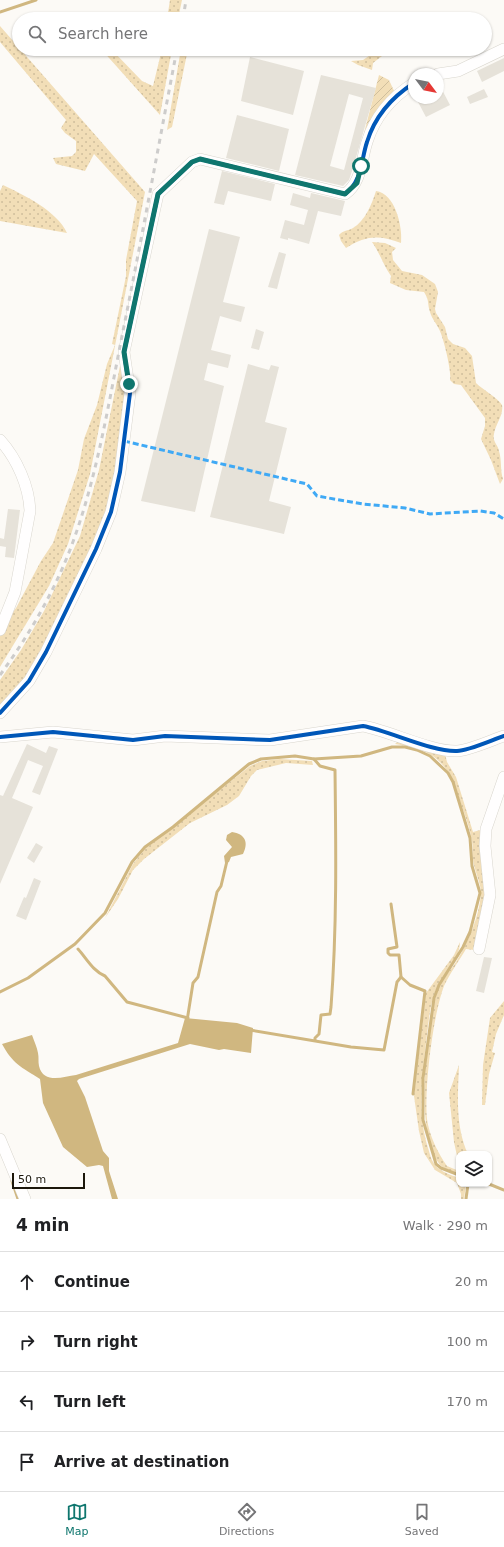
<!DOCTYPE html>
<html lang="en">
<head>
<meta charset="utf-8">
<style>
	:root { --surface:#fff; --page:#f2f2f2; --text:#202124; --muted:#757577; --line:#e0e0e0; --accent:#0f766e }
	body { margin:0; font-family:"DejaVu Sans",sans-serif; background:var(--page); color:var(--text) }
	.controls { position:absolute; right:12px; bottom:12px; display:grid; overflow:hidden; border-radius:8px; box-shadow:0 1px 3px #0004 }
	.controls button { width:36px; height:36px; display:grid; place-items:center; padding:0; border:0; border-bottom:1px solid var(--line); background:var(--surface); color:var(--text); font:20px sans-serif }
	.compass { position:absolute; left:408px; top:68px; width:36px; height:36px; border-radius:50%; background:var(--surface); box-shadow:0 1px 3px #0004; rotate:122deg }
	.scale { position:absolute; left:12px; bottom:10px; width:73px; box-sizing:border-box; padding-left:4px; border:2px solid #1c170b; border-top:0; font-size:11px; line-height:14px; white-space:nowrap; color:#1c170b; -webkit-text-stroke:3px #fff; paint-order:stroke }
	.stop { position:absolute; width:12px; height:12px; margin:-9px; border:3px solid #0f766e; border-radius:50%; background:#fff }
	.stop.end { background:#0f766e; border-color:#fff; box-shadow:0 1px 4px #0008 }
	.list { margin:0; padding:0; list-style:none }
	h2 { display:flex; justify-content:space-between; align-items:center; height:52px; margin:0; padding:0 16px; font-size:17px }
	h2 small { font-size:13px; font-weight:400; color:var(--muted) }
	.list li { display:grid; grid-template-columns:26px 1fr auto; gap:12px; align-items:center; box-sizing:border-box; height:60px; padding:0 16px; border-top:1px solid var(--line) }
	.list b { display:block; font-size:15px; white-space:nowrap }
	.list em { font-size:13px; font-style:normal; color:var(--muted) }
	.icon { flex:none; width:22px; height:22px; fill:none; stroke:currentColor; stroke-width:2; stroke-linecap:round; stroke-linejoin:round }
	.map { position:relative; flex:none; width:504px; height:1199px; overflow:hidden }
	.search { position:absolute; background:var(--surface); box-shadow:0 1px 3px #0004; left:12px; right:12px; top:12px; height:44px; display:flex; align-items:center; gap:10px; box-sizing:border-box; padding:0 14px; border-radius:22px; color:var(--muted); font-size:15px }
	.sheet { height:292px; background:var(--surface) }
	nav { display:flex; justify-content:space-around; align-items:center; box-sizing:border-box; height:56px; border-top:1px solid var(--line); background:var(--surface); font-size:11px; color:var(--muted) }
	nav a { display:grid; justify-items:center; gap:2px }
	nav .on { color:var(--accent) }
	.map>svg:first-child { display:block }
</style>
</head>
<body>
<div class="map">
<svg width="504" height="1199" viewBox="0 0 504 1199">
	<defs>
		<pattern id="grass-dots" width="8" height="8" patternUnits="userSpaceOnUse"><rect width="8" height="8" fill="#f2deb7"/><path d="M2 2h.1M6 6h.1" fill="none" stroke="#cfbe9c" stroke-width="1.8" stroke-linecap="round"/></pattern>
		<pattern id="garden-furrows" width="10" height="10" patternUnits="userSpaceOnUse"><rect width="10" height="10" fill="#f2deb7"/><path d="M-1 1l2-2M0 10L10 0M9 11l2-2" fill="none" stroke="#cfbe9c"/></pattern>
	</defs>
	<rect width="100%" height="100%" fill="#fcfaf6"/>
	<!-- grass -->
	<g fill="url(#grass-dots)">
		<polygon points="170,0 182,0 178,19 167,19"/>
		<polygon points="0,26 145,192 90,474 68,544 49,586 0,667 0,635 6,621 16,608 41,561 53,543 78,470 84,439 97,405 107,364 115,345 112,344 126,276 126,260 137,201 94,154 85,171 56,164 53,158 72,156 76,152 76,141 65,133 61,128 66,120 0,42"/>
		<polygon points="101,49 111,49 142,81 153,86 162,49 172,49 160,115"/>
		<polygon points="181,49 188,49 172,127 167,130"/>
		<polygon points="379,49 391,49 373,63 372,70 358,65 351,61 363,60"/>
		<path d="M3 185C24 195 57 211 67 233L0 221V191Z"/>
		<path d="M376 191C395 193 403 227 401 243 380 235 366 235 346 248L341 241 339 235C343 230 348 231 353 228 365 221 372 204 376 191Z"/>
		<path d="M372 242 385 243 396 248 392 252 393 260 402 271 422 275 435 284 438 292 435 309 436 313 445 327 448 339 453 344 465 348 472 356 476 383C482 389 498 398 502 405 504 415 495 425 494 434 492 441 498 445 499 451 502 461 500 470 503 479L500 484 491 460 481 439 485 426V418L461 385 454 384 450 380C452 372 443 336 439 329 436 323 432 319 430 312 427 303 430 302 424 292L406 290 390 283 391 276C383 265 380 253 372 242Z"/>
		<polygon points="122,356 128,393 109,512 28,680 0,710 0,680 21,650 44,611 80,536 99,470"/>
		<path d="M401 738 445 754 447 762 456 777 473 832 484 829 486 899 474 950 466 949C459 961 450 973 444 986 433 1015 424 1088 427 1119 429 1135 438 1153 447 1166L459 1171V1173C452 1171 442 1169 438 1162 415 1131 425 1022 439 987 443 978 451 970 456 962 468 943 479 917 481 894 482 886 474 870 473 859 472 853 473 847 472 841 470 828 465 816 461 804 448 763 438 751 395 744Z"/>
		<polygon points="280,759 312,761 313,765 286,763 257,770 251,776 239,796 227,805 190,823 144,859 133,870 118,899 105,918 133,864 145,849 250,766 262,761"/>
		<path d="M460 942C460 962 438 978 433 998 429 1012 428 1028 426 1043 422 1079 417 1113 428 1148 430 1154 431 1160 435 1165 441 1172 451 1175 459 1178V1184H466L464 1199H461V1194L457 1183 435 1170 424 1153 419 1131 414 1096 426 993 454 955Z"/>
		<polygon points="504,973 504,1015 496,1034 492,1052 495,1053 489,1074 485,1105 482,1105 483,1065 490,1018 504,1001"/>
		<path d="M459 1065C458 1094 455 1126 468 1154H459V1157L457 1156 454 1142 449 1093Z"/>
	</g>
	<!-- garden -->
	<polygon fill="url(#garden-furrows)" points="379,75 389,80 395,93 362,141"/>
	<!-- water -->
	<g fill="#d0b780">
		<path d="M232 832C245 834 249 842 243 854L231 857 229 862 225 863 224 856 232 847 226 840 227 835Z"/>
		<path d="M185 1018 237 1023 253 1028 251 1053 224 1049 219 1050 190 1044 79 1079 77 1081 85 1097 103 1151 109 1158V1171L118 1199H112L103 1166 99 1165 87 1167 63 1147 43 1103 40 1079C21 1067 13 1064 2 1044L32 1035C34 1041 37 1047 38 1053 39 1057 38 1062 39 1066 43 1084 63 1077 76 1075L178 1043Z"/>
	</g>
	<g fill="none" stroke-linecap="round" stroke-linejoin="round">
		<!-- stream -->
		<g stroke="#d0b780" stroke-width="3">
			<polyline points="0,12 36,0"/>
			<path d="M314 759 320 766 335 770C336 849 337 928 331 1007L330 1014 321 1015 319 1034 315 1038V1040"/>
			<polyline points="391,904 397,947 388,949 388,953 390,955 399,955 401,977"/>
			<path d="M78 949C87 959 93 971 105 976L127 1002 188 1018"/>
			<polyline points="0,992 28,978 75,944 105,913 132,862 145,847 173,827 249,764 261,759 295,756 314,759 361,756 392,747 405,747 417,750 430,756 448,773 453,782 470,838 472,866 480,893 470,932 463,947 439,985 434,998 423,1078 423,1120 436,1164 441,1168 459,1175"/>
			<polyline points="187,1021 193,983 198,977 217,892 221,886 227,861"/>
			<polyline points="250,1030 351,1047 384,1050 397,982 401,977 410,985 425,991 413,1094"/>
			<polyline points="12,1181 18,1199"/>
			<polyline points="489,1184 504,1190"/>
			<polyline points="466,1199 468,1184"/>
		</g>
	</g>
	<!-- building -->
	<g fill="#e6e2d9" fill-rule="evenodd">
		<polygon points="250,57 304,71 293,115 241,101"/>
		<polygon points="504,58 504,71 482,82 477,71"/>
		<path d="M321 75 376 88 353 168 349 180 343 186 295 175ZM349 94 363 98 344 170 330 166Z"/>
		<polygon points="438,82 450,105 426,117 418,102 426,98 438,98"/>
		<polygon points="484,89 488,97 470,104 467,97"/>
		<polygon points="237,115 289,129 279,171 226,158"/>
		<polygon points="222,171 275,184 271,201 228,191 224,205 214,203"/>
		<polygon points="293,193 310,198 311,193 345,201 341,216 318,211 309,244 288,238 288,240 280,238 285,220 304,225 308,210 290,205"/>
		<polygon points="209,229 240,237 223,302 245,307 241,322 220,316 211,350 231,355 228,368 208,363 204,380 224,386 195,512 141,501"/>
		<polygon points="279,252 286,254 277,289 268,287"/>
		<polygon points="256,329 264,332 259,350 251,348"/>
		<polygon points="248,364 269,370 271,365 279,367 265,422 287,428 269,501 291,507 284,534 210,517"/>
		<polygon points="8,509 20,510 14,558 5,557 6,547 0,546 0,538 4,539"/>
		<polygon points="27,744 46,753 49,746 58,749 40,795 32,792 43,766 28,760 21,777 12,798 33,807 0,884 0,795 3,796"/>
		<polygon points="36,843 43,847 34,863 27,858"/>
		<polygon points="34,878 41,881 26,920 16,916 24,897 26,898"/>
		<polygon points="484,957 492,958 484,993 476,991"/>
	</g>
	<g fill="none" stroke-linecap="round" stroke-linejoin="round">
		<defs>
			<g id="minor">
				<polyline points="438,74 458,71 504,49"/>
				<path d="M0 440C17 459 29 486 30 511L15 592 0 630"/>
				<path d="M0 713 29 681 46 652 96 549 111 512 120 472 130 393 124 352 158 194 192 162 200 159 345 194C362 182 361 160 367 142 375 116 392 97 414 83"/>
				<path d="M0 737 53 732 133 740 165 736 270 740 363 726C390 731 432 752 457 751 468 751 492 740 504 736"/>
				<polyline points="479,949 490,895 485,846 486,829 504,777"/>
				<polyline points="0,1139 25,1199"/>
			</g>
		</defs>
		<!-- minor casing -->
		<use href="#minor" stroke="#d9d6ce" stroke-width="12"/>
		<!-- minor -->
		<use href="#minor" stroke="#fffefe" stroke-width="11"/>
		<!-- rail -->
		<g stroke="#cdcccb" stroke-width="3" stroke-dasharray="5 5" stroke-linecap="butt">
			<polyline points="183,19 186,0"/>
			<path d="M0 675C30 634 57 587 74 539 98 472 109 401 123 331 142 237 159 143 177 49"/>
		</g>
		<!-- quiet -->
		<polyline stroke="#3fa9f5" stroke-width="3" stroke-dasharray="6 3" stroke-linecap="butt" points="124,441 307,484 317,496 363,504 405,508 430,514 480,511 494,513 504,519"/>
		<defs>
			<g id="cycleway">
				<path d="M0 713 29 681 46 652 96 549 111 512 120 472 130 393 124 352 158 194 192 162 200 159 345 194C362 182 361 160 367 142 375 116 392 97 414 83"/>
				<path d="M0 737 53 732 133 740 165 736 270 740 363 726C390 731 432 752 457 751 468 751 492 740 504 736"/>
			</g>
		</defs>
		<!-- cycleway casing -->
		<use href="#cycleway" stroke="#fff" stroke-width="6"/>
		<!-- cycleway -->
		<use href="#cycleway" stroke="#0057b8" stroke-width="4"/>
	</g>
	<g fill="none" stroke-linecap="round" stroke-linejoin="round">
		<!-- route -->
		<polyline stroke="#0f766e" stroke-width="5" points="129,384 124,352 158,194 192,162 200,159 345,194 357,183 361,166"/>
	</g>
</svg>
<div class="controls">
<button><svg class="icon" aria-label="layers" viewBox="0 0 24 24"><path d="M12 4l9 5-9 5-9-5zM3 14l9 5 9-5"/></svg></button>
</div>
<svg class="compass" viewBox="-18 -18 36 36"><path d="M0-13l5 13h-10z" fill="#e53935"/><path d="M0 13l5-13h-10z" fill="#757577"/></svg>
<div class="scale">50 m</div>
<div class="stop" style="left:361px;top:166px"></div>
<div class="stop end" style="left:129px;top:384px"></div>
<div class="search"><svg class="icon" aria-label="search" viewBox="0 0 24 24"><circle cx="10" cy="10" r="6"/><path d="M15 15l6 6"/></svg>Search here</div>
</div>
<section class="sheet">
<h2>4 min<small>Walk · 290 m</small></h2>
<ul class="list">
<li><svg class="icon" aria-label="ahead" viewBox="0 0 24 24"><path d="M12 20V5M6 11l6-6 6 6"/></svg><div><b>Continue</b></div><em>20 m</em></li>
<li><svg class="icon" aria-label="right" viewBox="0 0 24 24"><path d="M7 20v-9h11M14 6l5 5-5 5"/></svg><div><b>Turn right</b></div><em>100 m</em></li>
<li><svg class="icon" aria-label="left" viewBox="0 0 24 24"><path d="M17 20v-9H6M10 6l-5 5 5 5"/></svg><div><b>Turn left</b></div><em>170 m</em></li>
<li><svg class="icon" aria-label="arrive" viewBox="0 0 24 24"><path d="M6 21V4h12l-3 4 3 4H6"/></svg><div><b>Arrive at destination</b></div></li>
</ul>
</section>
<nav>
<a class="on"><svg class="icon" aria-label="map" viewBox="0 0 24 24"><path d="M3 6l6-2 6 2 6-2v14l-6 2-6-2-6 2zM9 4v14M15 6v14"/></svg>Map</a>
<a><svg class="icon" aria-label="directions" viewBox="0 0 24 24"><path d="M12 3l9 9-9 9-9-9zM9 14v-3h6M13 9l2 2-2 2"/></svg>Directions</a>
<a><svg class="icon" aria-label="saved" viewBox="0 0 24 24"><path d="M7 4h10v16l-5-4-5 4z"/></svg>Saved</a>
</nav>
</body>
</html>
